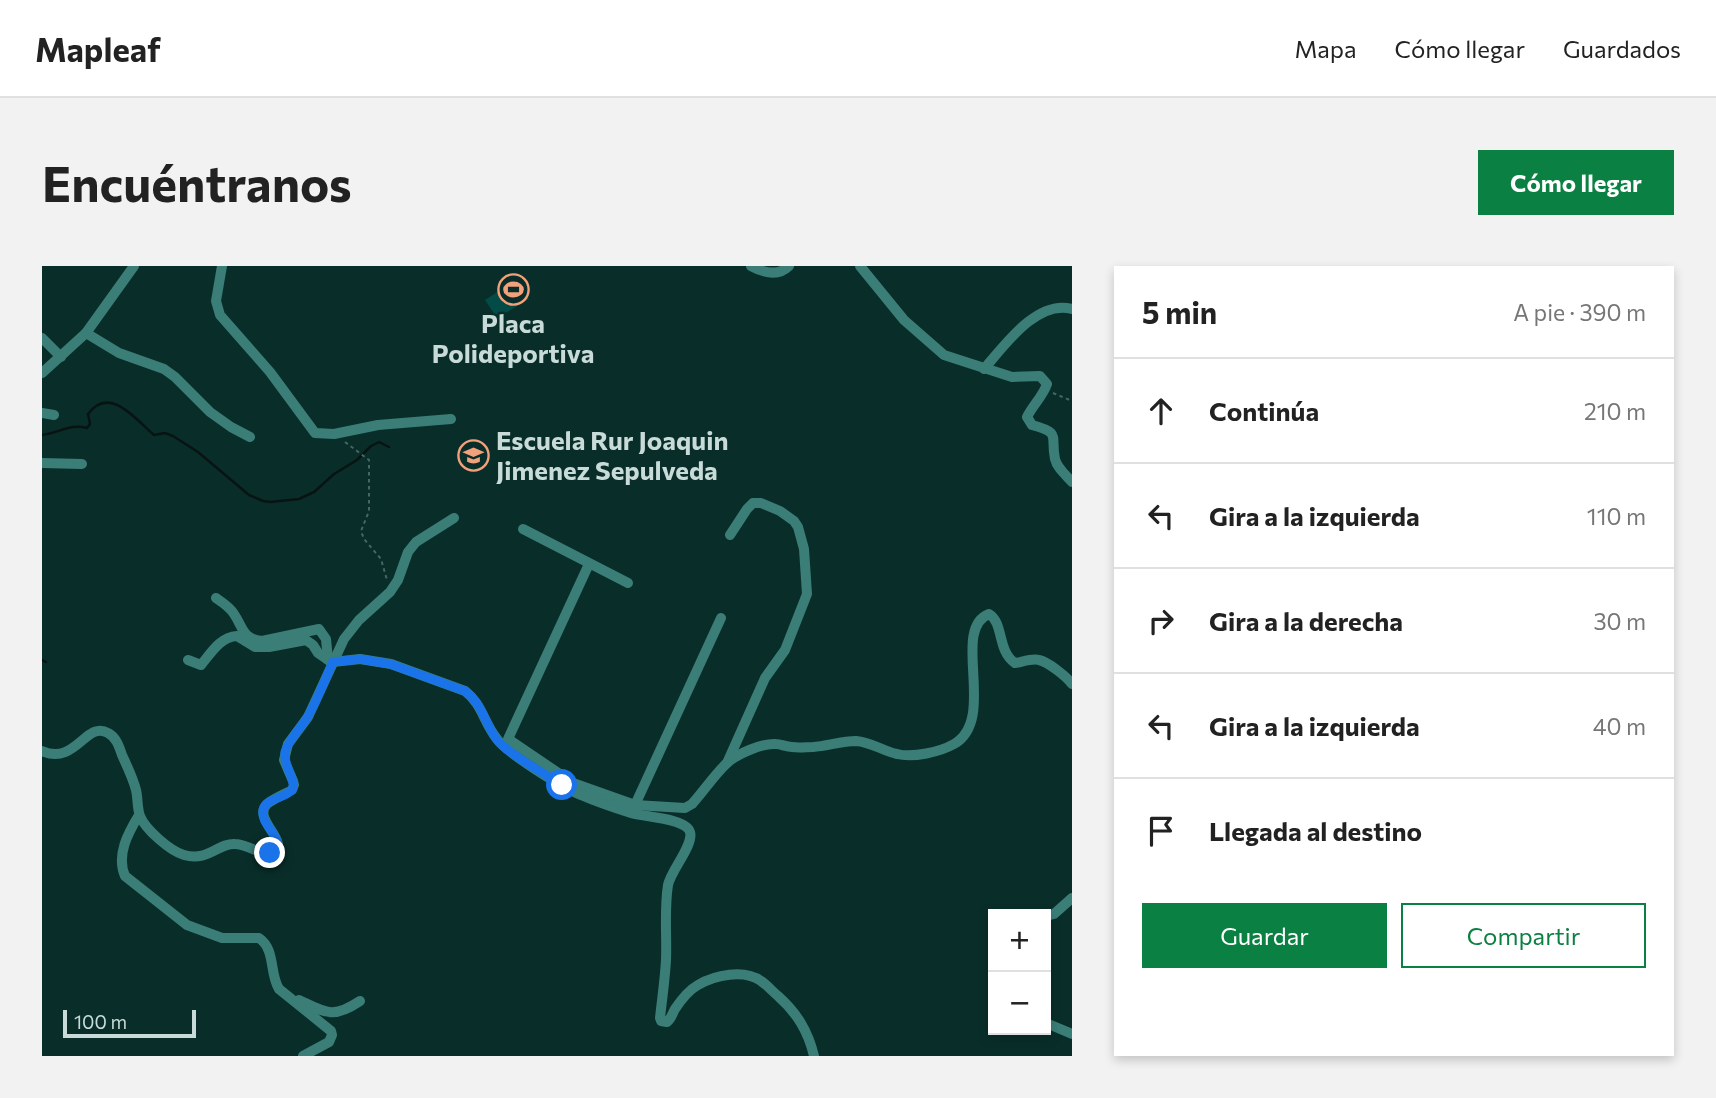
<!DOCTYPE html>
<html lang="es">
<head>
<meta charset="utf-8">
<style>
	:root { --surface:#fff; --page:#f2f2f2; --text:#222; --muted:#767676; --line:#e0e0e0; --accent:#0b8043 }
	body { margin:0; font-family:Commissioner,sans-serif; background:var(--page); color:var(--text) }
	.controls { position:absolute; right:21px; bottom:21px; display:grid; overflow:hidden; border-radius:0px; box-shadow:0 4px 10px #0003 }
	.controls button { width:63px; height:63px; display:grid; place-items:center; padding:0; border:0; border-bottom:2px solid var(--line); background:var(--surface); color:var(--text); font:35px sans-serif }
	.scale { position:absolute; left:21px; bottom:18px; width:133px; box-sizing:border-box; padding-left:7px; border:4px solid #c8dbd8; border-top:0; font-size:19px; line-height:24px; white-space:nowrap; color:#c8dbd8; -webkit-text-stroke:5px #092e2a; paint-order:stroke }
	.stop { position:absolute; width:21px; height:21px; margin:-16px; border:5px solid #1a73e8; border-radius:50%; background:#fff }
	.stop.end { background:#1a73e8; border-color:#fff; box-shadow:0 2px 7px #0008 }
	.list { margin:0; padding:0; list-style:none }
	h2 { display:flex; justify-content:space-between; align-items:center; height:91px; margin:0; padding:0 28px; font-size:30px }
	h2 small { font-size:23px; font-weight:400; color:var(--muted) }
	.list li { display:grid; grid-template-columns:46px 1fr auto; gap:21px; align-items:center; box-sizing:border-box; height:105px; padding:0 28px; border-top:2px solid var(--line) }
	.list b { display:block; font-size:26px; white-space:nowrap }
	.list em { font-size:23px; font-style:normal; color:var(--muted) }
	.actions { display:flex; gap:14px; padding:21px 28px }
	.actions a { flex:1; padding:16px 0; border:2px solid var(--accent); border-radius:0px; text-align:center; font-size:24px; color:var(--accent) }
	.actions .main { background:var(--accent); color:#fff }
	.icon { flex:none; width:38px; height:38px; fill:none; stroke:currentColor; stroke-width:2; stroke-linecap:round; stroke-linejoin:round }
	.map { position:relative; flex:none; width:1030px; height:790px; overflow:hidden; border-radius:0px }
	header { display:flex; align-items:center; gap:42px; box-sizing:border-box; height:98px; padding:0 35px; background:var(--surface); border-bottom:2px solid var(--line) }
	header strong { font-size:33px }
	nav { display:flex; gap:38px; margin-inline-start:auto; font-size:24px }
	.intro { display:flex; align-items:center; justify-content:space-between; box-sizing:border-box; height:168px; padding:0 42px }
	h1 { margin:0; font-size:49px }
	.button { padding:18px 32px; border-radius:0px; background:var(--accent); color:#fff; font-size:24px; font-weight:700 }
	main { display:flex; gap:42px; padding:0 42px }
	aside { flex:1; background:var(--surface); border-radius:0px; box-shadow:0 4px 10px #0003 }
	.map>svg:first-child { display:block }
</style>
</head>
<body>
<header>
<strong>Mapleaf</strong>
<nav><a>Mapa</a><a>Cómo llegar</a><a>Guardados</a></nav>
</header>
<div class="intro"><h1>Encuéntranos</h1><a class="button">Cómo llegar</a></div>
<main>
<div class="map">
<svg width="1030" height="790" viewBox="0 0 1030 790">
	<rect width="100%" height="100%" fill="#092e2a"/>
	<!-- green -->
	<polygon fill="#024b46" points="476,13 487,33 455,52 443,34"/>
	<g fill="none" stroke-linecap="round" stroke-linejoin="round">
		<!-- stream -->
		<g stroke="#081413" stroke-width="2.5">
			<path d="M0 169C17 167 29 157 45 162L48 158 46 148C68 118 95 155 112 169L123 167 131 170 156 186 207 229 221 235 228 236 257 233 272 226 292 208 315 194 329 180 337 176 347 181"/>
			<polyline points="0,394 4,396"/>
		</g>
		<!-- path -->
		<g stroke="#476663" stroke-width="2" stroke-dasharray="3.5 3.5" stroke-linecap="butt">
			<polyline points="1011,127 1030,135"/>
			<polyline points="303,176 327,194 327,245 319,265 322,273 339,293 345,314"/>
		</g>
		<!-- minor -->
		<g stroke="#3b7e78" stroke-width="10">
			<polyline points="180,0 174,35 178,49 228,106 273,167 292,168 336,159 409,153"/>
			<path d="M709 0C722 7 736 11 747 0"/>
			<path d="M818 0 862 54 902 89 970 111 998 110 1005 118C1001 130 991 139 985 151L990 159C1020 167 1008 170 1013 193 1015 202 1024 209 1030 216"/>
			<polyline points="44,67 77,87 122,103 133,111 168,146 189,161 208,171"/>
			<polyline points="0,72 19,91"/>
			<path d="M942 103C962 80 995 33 1030 43"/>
			<polyline points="0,107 44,67 92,0"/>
			<polyline points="0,147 12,149"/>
			<polyline points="0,197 40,198"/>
			<polyline points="481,263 586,317"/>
			<path d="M547 298 466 473 531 517 593 539 643 542 650 538C661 526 673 508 685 497 695 488 720 477 734 478 739 478 744 481 750 481 757 482 764 481 771 481 785 480 800 475 814 475 829 476 841 485 855 488 871 492 898 486 912 478 956 453 908 363 947 348 962 357 955 385 973 397 980 396 990 392 997 394 1006 396 1024 410 1030 418"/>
			<path d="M174 332C180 336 188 341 192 348 201 361 200 373 220 375L277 363 284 373 286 394"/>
			<path d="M146 394 159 399C169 387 178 371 195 370L213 381H227L264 374 271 379 276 387 286 394 291 396 318 393 349 398 423 425C440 438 442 457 455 473 466 488 521 522 539 529 555 536 573 542 589 547 602 551 644 552 648 566 652 579 629 604 626 619 622 644 625 669 624 694 623 713 620 733 618 752L619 755 625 756C630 752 630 748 633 743 639 734 647 724 656 719 673 709 702 703 719 715 725 719 730 725 736 730 755 747 766 765 772 790"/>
			<path d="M0 485C34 500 44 454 66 467 74 471 77 480 80 489 85 500 91 512 94 524 96 532 95 542 98 550 103 563 128 585 142 589 166 596 176 577 193 578 209 578 224 597 236 578 234 566 213 550 225 538 231 533 243 528 250 524L252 519 251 515 242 494 246 478 266 451 302 373 317 354 348 326 356 314 366 286 374 276 412 252"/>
			<polyline points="685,497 723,412 743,384 765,328 762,283 756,261 752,255 738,245 719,237 711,237 705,243 688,269"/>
			<polyline points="593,539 679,352"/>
			<path d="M97 549C86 567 74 589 83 610L145 659 180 672H217C234 684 227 707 237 723L289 765 290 769 287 776 261 790"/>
			<polyline points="1008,649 1012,648 1030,632"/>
			<path d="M257 734C284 747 291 753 318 735"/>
			<polyline points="1004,757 1030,768"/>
		</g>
	</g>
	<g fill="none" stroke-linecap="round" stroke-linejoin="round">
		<!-- route -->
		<path stroke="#1a73e8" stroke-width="9" d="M228 587 233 583 236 578C234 566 219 557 221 544 224 531 245 533 251 522 254 515 241 499 243 486 247 472 259 463 266 450 276 433 283 413 291 396L318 393 348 398 423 425C441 438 443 459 456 475 468 489 503 508 520 519"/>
	</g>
	<!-- icons -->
	<defs>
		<symbol id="stadium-ring" viewBox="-11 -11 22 22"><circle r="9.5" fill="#092e2a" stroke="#f1a17c" stroke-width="1.5"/><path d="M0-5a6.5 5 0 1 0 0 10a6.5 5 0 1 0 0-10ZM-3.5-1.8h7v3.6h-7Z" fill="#f1a17c"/></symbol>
		<symbol id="school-ring" viewBox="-11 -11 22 22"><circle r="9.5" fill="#092e2a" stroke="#f1a17c" stroke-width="1.5"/><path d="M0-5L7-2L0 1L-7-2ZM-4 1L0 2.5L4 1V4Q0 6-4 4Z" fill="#f1a17c"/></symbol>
	</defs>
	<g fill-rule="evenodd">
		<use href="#stadium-ring" x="454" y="6" width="35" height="35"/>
		<use href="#school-ring" x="414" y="172" width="35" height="35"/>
	</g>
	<g text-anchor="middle" stroke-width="5" stroke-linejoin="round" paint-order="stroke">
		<!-- poi labels -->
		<g font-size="26" font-weight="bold" fill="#c8dbd8" stroke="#092e2a">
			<text x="471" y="67">Placa<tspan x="471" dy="30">Polideportiva</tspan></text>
			<text x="454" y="184" text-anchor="start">Escuela Rur Joaquin<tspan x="454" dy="30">Jimenez Sepulveda</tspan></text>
		</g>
	</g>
</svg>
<div class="controls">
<button>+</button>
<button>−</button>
</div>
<div class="scale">100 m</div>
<div class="stop" style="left:520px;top:519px"></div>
<div class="stop end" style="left:228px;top:587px"></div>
</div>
<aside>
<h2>5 min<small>A pie · 390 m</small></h2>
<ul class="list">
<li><svg class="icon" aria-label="ahead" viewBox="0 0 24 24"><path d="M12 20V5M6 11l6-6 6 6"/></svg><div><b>Continúa</b></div><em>210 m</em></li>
<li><svg class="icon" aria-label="left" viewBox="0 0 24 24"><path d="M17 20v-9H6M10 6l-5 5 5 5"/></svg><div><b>Gira a la izquierda</b></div><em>110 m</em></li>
<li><svg class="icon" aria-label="right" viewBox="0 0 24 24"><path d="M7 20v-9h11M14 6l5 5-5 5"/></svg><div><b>Gira a la derecha</b></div><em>30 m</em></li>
<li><svg class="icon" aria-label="left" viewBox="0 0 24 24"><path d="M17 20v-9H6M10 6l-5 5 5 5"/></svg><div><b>Gira a la izquierda</b></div><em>40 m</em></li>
<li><svg class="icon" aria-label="arrive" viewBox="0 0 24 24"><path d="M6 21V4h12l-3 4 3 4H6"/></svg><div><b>Llegada al destino</b></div></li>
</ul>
<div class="actions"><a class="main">Guardar</a><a>Compartir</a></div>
</aside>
</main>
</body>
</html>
